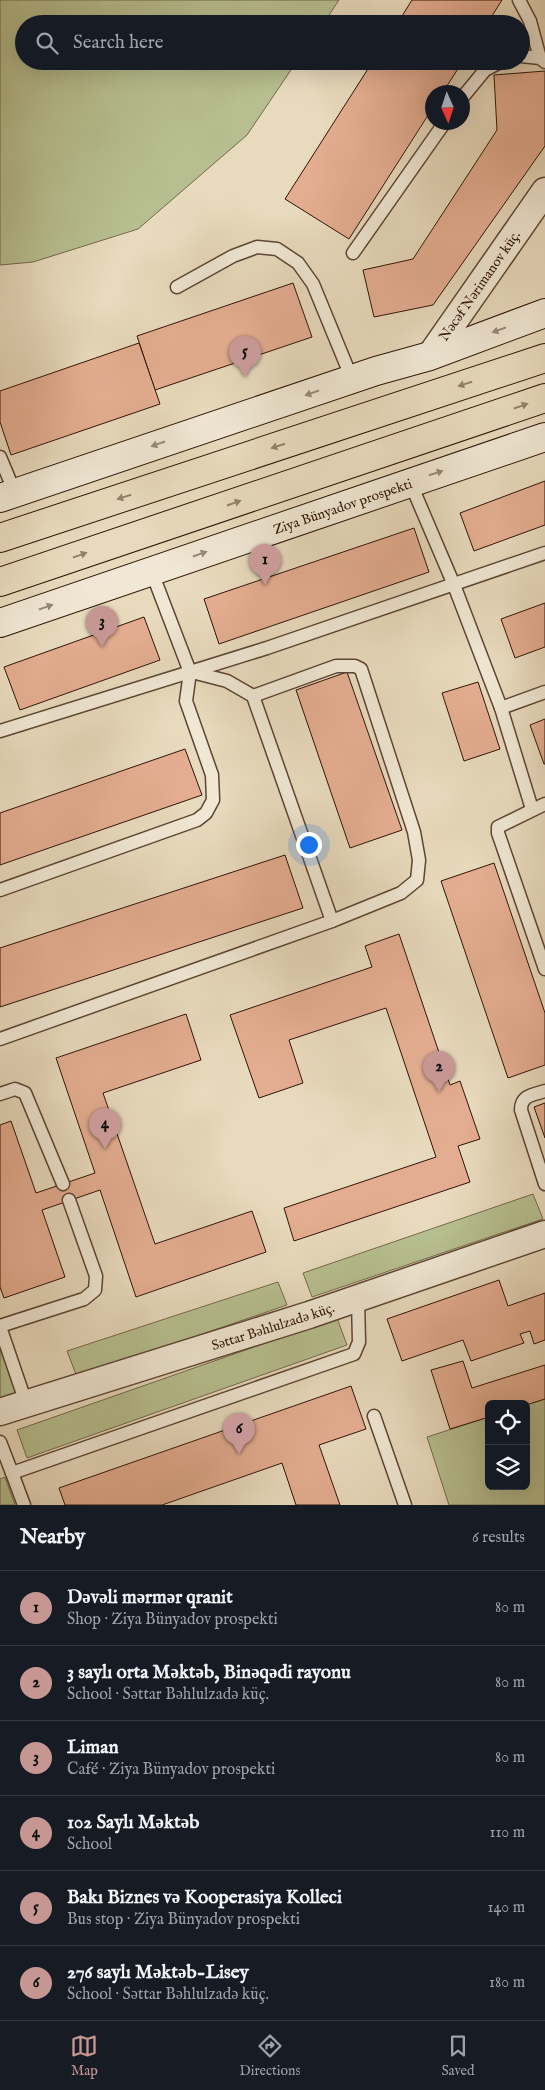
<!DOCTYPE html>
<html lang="en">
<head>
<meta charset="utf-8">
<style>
	:root { --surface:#171b24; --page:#20242c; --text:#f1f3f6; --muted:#9ea1a6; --line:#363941; --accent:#c59692 }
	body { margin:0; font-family:"IM FELL English",serif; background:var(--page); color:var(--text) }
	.controls { position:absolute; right:15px; bottom:15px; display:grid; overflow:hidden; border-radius:8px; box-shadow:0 5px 20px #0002 }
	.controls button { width:45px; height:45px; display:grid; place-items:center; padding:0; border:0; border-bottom:1px solid var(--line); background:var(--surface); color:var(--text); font:25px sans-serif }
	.compass { position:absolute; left:425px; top:85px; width:45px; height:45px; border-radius:50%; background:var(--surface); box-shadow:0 5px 20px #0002; rotate:177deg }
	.you { position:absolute; left:308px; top:844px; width:18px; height:18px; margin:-12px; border:4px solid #fff; border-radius:50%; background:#1a73e8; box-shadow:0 0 0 8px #1a73e833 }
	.badge { display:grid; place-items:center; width:32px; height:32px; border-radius:50%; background:var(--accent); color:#111; font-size:16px; font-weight:700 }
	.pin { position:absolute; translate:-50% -41px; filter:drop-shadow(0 1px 2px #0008) }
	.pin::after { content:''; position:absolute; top:26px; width:18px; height:15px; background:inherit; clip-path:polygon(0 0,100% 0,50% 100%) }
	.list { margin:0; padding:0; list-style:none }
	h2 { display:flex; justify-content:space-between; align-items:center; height:65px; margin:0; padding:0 20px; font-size:21px }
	h2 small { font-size:16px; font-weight:400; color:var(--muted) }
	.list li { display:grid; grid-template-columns:32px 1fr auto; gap:15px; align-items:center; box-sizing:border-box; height:75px; padding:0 20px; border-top:1px solid var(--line) }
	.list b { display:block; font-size:19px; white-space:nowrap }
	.list p { margin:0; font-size:16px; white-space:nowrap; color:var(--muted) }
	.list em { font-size:16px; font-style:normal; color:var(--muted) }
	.icon { flex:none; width:28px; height:28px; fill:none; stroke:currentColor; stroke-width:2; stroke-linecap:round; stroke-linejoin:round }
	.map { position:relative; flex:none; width:545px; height:1505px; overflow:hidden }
	.search { position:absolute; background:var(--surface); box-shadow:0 5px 20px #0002; left:15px; right:15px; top:15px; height:55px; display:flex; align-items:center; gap:12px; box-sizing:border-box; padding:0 18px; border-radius:28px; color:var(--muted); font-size:19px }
	.sheet { height:515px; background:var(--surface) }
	nav { display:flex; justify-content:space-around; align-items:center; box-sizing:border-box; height:70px; border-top:1px solid var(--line); background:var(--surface); font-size:14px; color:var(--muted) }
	nav a { display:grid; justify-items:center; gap:2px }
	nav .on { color:var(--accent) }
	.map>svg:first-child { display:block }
</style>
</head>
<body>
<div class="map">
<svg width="545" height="1505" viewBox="0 0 545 1505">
	<rect width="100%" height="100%" fill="#e8dabd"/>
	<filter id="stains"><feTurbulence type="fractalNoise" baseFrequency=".004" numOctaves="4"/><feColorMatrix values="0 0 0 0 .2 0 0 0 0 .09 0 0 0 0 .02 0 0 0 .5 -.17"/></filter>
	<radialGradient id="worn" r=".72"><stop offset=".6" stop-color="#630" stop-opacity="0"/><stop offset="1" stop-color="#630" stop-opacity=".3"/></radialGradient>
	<!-- green -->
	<g fill="#b7bf90" stroke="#73694c">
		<polygon points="0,0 339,0 323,24 24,24 24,61 297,61 247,135 138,229 33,262 0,265"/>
		<polygon points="533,1194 543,1219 312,1297 303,1273"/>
		<polygon points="278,1282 287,1305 77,1377 67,1351"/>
		<polygon points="337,1318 347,1345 27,1458 17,1430"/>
		<polygon points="0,1346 16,1393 0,1399"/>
		<polygon points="545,1399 545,1505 449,1505 427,1437 489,1417 489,1486 526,1486 526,1405"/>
		<polygon points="5,1477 15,1505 0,1505 0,1479"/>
	</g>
	<!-- building -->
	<g fill="#e4ad91" stroke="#2f1307">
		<polygon points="412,0 502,0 487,24 397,24"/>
		<polygon points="373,61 463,61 443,92 432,92 432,109 349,239 285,199"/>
		<polygon points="545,71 545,146 433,305 374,317 363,270 413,259 497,130 494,75"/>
		<polygon points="293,283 312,337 155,390 137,336"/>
		<polygon points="139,343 160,404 11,455 0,422 0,391"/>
		<polygon points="545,481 545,525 474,551 460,513"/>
		<polygon points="414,528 429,572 219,644 204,599"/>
		<polygon points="545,603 545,647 515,658 501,619"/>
		<polygon points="144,617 160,660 20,710 4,667"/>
		<polygon points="347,672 402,830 350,848 296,690"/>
		<polygon points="478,682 500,749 464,761 442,693"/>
		<polygon points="545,719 545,764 544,764 530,725"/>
		<polygon points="185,749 202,795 0,865 0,813"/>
		<polygon points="285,855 303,908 0,1007 0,948"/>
		<polygon points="494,863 545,1013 545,1065 508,1078 441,881"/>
		<polygon points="399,934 450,1085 460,1081 480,1139 458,1146 470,1182 294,1241 284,1208 436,1157 386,1008 289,1040 303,1083 259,1098 230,1015 372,967 365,946"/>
		<polygon points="186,1014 201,1060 103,1093 155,1244 252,1211 266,1252 136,1297 100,1190 42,1210 65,1277 4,1298 0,1287 0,1125 11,1121 36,1193 95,1173 56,1058"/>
		<polygon points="545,1103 545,1138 534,1107"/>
		<polygon points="499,1280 508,1306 545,1293 545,1340 534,1344 530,1331 520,1334 524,1343 471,1361 463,1340 402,1361 387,1319"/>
		<polygon points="463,1361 472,1388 545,1365 545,1399 526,1405 489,1404 489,1417 450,1429 431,1370"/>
		<polygon points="351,1386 366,1429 319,1445 340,1505 296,1505 282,1463 162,1505 65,1505 59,1488"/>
	</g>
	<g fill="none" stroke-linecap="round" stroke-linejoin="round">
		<defs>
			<g id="lane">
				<polyline points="519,0 530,21 540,58"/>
				<polyline points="521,56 540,58 545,62"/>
				<polyline points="462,98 485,70 502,61"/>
				<polyline points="353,253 445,122"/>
				<polyline points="177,287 233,256 257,247 277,249 298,263 313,284 352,379"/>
				<polyline points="0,457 15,493"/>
				<polyline points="410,482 454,585 501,708 532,809"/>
				<polyline points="192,672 227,681 253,696 332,921"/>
				<polyline points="501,708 545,692"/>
				<polyline points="0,731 267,648 545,553"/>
				<polyline points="545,804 498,827 498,833 545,969"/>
				<polyline points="0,890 197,820 206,813 213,800 212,775 186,701 190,672 151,570"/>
				<polyline points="0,1039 332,921 401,893 417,880 419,860 414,832 361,669 355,666 336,666 253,696"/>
				<path d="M545 1091C533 1095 521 1095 521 1110L545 1184"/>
				<polyline points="0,1094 15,1089 25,1093 63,1184"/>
				<polyline points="0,1326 84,1299 95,1290 96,1276 69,1200"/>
				<polyline points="0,1327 26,1403"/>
				<polyline points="374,1416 405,1505"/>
				<polyline points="0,1442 12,1473 354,1354 359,1342 358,1299"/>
				<polyline points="12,1473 24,1505"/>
			</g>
			<g id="street">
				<path id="s1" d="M430 356 545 191"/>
				<path id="s2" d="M0 1412 309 1315 545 1234"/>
			</g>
			<g id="secondary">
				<polyline points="0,498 376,371 430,356 545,313"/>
				<path id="s3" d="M0 623 545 437"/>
			</g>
			<g id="primary">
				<polyline points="0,538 545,358"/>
				<polyline points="0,582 545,398"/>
			</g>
		</defs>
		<!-- lane casing -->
		<use href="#lane" stroke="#5d4534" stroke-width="15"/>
		<!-- street casing -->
		<use href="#street" stroke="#5d4534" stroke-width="29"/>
		<!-- secondary casing -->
		<use href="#secondary" stroke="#2f1307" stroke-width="30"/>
		<!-- primary casing -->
		<use href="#primary" stroke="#2f1307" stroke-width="30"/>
		<!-- lane -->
		<use href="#lane" stroke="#f0e7d4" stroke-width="12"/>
		<!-- street -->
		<use href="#street" stroke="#f0e7d4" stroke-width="26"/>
		<!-- secondary -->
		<use href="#secondary" stroke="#f0e7d4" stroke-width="28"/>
		<!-- primary -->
		<use href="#primary" stroke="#e8dabd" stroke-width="28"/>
	</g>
	<!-- one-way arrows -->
	<defs><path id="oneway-solid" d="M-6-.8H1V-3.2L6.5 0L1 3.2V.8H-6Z" transform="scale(1.25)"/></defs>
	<g fill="#998878">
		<use href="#oneway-solid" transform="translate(499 330) rotate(160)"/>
		<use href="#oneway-solid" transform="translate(312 393) rotate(161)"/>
		<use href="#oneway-solid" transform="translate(158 444) rotate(161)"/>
		<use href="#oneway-solid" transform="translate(436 473) rotate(-18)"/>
		<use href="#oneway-solid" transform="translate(200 554) rotate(-19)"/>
		<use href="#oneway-solid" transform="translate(46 607) rotate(-19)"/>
	</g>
	<g fill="#95806b">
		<use href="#oneway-solid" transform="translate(465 384) rotate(162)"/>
		<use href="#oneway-solid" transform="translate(521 406) rotate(-19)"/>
		<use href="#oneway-solid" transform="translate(278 446) rotate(162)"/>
		<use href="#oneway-solid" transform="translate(124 497) rotate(162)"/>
		<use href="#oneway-solid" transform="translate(234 503) rotate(-19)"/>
		<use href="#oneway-solid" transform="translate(80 555) rotate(-19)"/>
	</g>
	<g text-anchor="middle" stroke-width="4" stroke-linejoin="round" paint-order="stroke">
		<!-- street labels -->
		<g font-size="14" fill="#2f1307" stroke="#f0e7d4">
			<text dy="5" stroke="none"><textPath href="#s1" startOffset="86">Nəcəf Nərimanov küç.</textPath></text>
			<text dy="5" stroke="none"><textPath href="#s3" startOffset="362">Ziya Bünyadov prospekti</textPath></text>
			<text dy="5" stroke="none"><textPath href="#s2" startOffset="286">Səttar Bəhlulzadə küç.</textPath></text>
		</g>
	</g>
	<rect width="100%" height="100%" filter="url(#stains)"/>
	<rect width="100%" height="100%" fill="url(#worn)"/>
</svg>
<div class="controls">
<button><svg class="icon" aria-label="locate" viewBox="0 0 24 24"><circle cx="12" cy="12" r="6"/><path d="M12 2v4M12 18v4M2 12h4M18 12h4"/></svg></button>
<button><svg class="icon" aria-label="layers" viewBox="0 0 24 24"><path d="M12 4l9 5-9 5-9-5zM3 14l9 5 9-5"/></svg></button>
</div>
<svg class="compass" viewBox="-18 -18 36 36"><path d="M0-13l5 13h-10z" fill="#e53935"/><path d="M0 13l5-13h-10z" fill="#9ea1a6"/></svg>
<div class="you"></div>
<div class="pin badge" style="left:265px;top:585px">1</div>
<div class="pin badge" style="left:439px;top:1092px">2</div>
<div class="pin badge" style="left:102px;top:647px">3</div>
<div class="pin badge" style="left:105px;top:1149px">4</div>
<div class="pin badge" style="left:245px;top:377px">5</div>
<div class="pin badge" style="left:239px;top:1454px">6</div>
<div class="search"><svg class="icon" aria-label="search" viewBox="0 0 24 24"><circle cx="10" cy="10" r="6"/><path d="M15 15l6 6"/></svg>Search here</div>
</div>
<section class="sheet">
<h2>Nearby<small>6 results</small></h2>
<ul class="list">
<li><span class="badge">1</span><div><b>Dəvəli mərmər qranit</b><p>Shop · Ziya Bünyadov prospekti</p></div><em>80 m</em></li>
<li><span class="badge">2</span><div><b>3 saylı orta Məktəb, Binəqədi rayonu</b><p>School · Səttar Bəhlulzadə küç.</p></div><em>80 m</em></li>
<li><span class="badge">3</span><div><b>Liman</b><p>Café · Ziya Bünyadov prospekti</p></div><em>80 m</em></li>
<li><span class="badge">4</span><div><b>102 Saylı Məktəb</b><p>School</p></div><em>110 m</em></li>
<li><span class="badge">5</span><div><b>Bakı Biznes və Kooperasiya Kolleci</b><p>Bus stop · Ziya Bünyadov prospekti</p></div><em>140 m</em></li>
<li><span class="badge">6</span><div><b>276 saylı Məktəb-Lisey</b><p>School · Səttar Bəhlulzadə küç.</p></div><em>180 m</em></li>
</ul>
</section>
<nav>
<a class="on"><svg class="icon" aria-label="map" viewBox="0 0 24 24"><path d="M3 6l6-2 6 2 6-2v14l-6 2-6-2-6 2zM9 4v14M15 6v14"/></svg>Map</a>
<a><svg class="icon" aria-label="directions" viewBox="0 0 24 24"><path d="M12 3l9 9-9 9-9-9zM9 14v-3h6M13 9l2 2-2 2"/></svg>Directions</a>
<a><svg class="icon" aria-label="saved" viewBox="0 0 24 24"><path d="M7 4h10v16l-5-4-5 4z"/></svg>Saved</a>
</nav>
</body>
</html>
